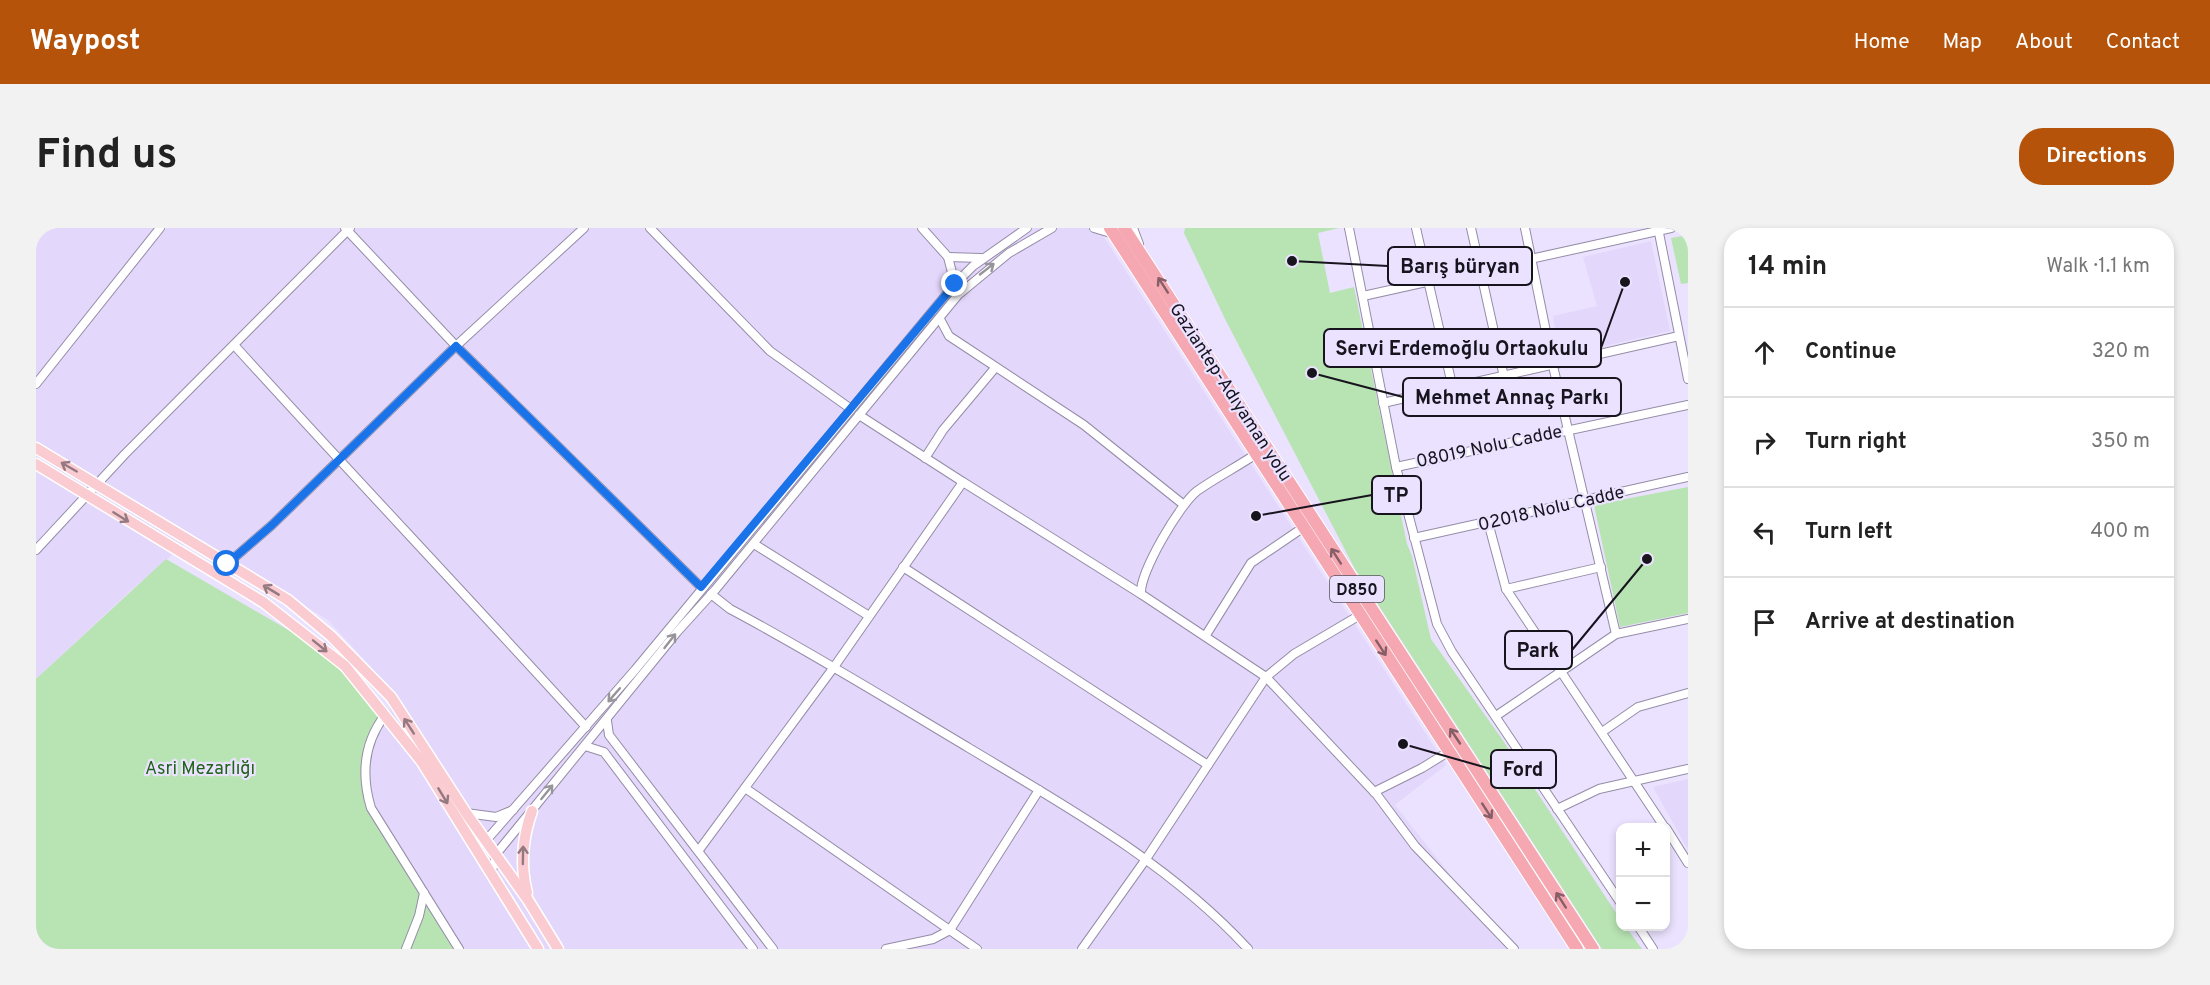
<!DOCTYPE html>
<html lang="en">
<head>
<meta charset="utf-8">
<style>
	:root { --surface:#fff; --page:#f2f2f2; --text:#222; --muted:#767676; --line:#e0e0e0; --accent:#b45309 }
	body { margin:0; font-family:Overpass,sans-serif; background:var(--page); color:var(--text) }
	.controls { position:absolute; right:18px; bottom:18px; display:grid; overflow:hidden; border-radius:12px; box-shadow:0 3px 9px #0003 }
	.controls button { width:54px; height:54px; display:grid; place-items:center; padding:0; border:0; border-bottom:2px solid var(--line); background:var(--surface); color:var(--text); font:30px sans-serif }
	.stop { position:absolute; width:18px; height:18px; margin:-14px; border:4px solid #1a73e8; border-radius:50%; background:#fff }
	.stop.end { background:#1a73e8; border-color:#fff; box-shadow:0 2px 6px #0008 }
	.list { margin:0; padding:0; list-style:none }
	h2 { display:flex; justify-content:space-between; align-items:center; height:78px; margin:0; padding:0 24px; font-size:26px }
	h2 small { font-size:20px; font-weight:400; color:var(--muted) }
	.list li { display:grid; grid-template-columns:39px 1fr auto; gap:18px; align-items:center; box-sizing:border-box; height:90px; padding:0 24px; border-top:2px solid var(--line) }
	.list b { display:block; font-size:22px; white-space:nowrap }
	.list em { font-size:20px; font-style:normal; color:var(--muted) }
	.icon { flex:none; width:33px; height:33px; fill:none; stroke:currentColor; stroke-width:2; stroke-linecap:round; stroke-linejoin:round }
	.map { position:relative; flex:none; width:1652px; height:721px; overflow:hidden; border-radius:24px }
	header { display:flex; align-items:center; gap:36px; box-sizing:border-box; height:84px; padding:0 30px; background:var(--accent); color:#fff }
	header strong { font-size:28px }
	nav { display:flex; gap:33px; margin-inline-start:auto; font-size:21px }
	.intro { display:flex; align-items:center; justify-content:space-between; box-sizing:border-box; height:144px; padding:0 36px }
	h1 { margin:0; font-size:42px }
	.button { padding:15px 27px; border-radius:24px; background:var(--accent); color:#fff; font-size:21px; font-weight:700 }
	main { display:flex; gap:36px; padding:0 36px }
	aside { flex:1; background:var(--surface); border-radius:24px; box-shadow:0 3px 9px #0003 }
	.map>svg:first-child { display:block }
</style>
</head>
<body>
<header>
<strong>Waypost</strong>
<nav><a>Home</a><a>Map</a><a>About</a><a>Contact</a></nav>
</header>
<div class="intro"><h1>Find us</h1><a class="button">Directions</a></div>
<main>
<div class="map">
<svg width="1652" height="721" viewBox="0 0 1652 721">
	<rect width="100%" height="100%" fill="#ebe2ff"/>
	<!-- built -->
	<g fill="#e3d7fb">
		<polygon points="0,0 1062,0 1410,537 1359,577 1473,721 427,721 333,580 328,536 348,487 364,471 292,392 156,310 95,362 0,451"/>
		<polygon points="1615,13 1634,103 1524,128 1517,88 1561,78 1547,29"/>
		<polygon points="1652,551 1652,622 1617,559"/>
	</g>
	<!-- green -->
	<g fill="#b8e4b3">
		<polygon points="1149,0 1303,0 1282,5 1294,65 1318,59 1371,316 1376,328 1395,411 1466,511 1584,691 1584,698 1590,699 1606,721 1566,721 1319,341 1189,91 1148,5"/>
		<polygon points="1652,7 1652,55 1645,56 1635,10"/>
		<polygon points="1652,259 1652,385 1584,399 1558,277"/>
		<polygon points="130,331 280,418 348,487 328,536 333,580 421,721 0,721 0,451"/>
	</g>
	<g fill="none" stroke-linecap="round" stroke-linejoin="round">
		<defs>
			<g id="minor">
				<polyline points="309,0 420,118 665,359"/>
				<polyline points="614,0 734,123 815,181"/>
				<polyline points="886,0 912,29 919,56"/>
				<polyline points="1058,0 1078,6"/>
				<polyline points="1097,0 1103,16"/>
				<polyline points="1313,0 1360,239 1401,396 1416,424 1584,674"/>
				<polyline points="1380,0 1417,161"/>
				<polyline points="1435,0 1468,149"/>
				<polyline points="1489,0 1517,138 1580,406"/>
				<polyline points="1622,0 1652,151"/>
				<polyline points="912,29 945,30"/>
				<polyline points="1327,68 1635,0"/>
				<polyline points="904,91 913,108 1048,197 1148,277"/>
				<path d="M199 118C315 246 434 371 550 499"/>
				<polyline points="0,156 124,0"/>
				<polyline points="1347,175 1643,108"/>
				<polyline points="823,187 927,254"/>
				<path d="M1220 226C1201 239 1179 250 1161 263 1144 276 1103 345 1105 366L1230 449 1341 567 1379 618 1478 721"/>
				<polyline points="889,230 907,202 959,140"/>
				<polyline points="1360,239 1652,177"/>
				<polyline points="1452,294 1470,361 1629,600"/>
				<polyline points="1378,310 1652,249"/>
				<polyline points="718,316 833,388"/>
				<polyline points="0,322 89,226 314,0"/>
				<polyline points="191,336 236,297 420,118 548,0"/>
				<polyline points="867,339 1172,537"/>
				<polyline points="1470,361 1565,339"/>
				<path d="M675 366 694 381C775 424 854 473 933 520 1031 579 1134 636 1212 721"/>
				<polyline points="1170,407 1215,335 1268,299"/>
				<path d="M349 487C327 516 325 547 335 580L423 721"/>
				<polyline points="1460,488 1580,406 1652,391"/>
				<polyline points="571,493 573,507 737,721"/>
				<polyline points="1566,504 1602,479 1652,465"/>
				<polyline points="549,518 568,524 717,721"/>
				<polyline points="709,560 941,721"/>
				<polyline points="1338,564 1386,540 1412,524"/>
				<polyline points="1521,581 1563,561 1652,541"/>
				<polyline points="430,585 460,589 477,582"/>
				<polyline points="1630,600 1652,635"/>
				<polyline points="447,616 599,442 919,56 937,38 991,0"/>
				<polyline points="663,622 798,439 927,254 1105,366"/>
				<polyline points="455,646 461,625 641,404 679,362 922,67 973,25 1016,0"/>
				<polyline points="1602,698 1617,721"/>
				<polyline points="370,721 383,688 388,665"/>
				<polyline points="850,721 897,711 914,702 1003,562"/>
				<polyline points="1046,721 1110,631 1230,449 1258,426 1324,387"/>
			</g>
			<g id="major">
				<polyline points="0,220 252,372 295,408 355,469 430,585 492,672 522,721"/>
				<polyline points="0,236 227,374 309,438 386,534 502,721"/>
				<path d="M491 665C484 637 486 611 496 583"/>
			</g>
			<g id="highway">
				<polyline points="1074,0 1541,721"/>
				<polyline points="1088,0 1557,721"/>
			</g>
		</defs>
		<!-- minor casing -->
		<use href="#minor" stroke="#958ca7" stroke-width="10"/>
		<!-- major casing -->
		<use href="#major" stroke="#fff" stroke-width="13"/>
		<!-- highway casing -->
		<use href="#highway" stroke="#fff" stroke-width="14"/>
		<!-- minor -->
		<use href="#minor" stroke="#fff" stroke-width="8"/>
		<!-- major -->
		<use href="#major" stroke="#facbd1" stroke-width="10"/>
		<!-- highway -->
		<use href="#highway" stroke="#f6a8b2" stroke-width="12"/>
	</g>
	<!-- one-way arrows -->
	<defs><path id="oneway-shaft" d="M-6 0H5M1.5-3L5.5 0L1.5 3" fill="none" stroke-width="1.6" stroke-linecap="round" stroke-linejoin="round" transform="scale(1.5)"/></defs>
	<g stroke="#97959a">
		<use href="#oneway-shaft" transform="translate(951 41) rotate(-38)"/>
		<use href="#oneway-shaft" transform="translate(634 413) rotate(-52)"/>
		<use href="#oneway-shaft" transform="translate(578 467) rotate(131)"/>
		<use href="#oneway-shaft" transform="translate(511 564) rotate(-51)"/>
	</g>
	<g stroke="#865e68">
		<use href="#oneway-shaft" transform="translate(1127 57) rotate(-123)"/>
		<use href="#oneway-shaft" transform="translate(1300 328) rotate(-123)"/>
		<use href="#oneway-shaft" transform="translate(1345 420) rotate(57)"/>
		<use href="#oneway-shaft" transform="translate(1419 508) rotate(-124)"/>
		<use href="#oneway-shaft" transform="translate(1451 583) rotate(57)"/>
		<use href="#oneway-shaft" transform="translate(1525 672) rotate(-123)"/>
	</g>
	<g stroke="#947980">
		<use href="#oneway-shaft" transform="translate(33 239) rotate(-150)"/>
		<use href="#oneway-shaft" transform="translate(85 289) rotate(32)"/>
		<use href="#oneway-shaft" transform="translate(235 362) rotate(-149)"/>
		<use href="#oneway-shaft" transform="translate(284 418) rotate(39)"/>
		<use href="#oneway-shaft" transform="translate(373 498) rotate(-123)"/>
		<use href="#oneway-shaft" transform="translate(407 568) rotate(59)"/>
		<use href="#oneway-shaft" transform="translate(487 627) rotate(-89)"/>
	</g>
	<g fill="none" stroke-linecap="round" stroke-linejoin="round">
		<!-- route -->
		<polyline stroke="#1a73e8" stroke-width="8" points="191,336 236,297 420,118 665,359 919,56"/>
	</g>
	<g text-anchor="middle" stroke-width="4.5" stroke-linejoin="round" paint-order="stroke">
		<!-- shield labels -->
		<rect fill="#ebe2ff" stroke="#575262" stroke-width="1.5" x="1294" y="348" width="54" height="26" rx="4.5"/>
		<g font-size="16" font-weight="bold" fill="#17141e">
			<text x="1321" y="367">D850</text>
		</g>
		<!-- street labels -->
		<g font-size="18" fill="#17141e" stroke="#ebe2ff">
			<text transform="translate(1195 164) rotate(57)" y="6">Gaziantep-Adıyaman yolu</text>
			<text transform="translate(1453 218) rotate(-12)" y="6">08019 Nolu Cadde</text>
			<text transform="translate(1515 280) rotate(-13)" y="6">02018 Nolu Cadde</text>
		</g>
		<!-- park labels -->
		<g font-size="18" fill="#1f6318" stroke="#ebe2ff">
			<text x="164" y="546">Asri Mezarlığı</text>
		</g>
	</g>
	<!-- callouts -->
	<path fill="none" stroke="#17141e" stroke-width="2" d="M1256 33L1352 38M1589 54L1565 120M1276 145L1367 169M1220 288L1336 267M1611 331L1536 422M1367 516L1455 541"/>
	<g fill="#17141e" stroke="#ebe2ff" stroke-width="2">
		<circle cx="1256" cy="33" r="6"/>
		<circle cx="1589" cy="54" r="6"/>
		<circle cx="1276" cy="145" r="6"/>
		<circle cx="1220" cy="288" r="6"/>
		<circle cx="1611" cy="331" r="6"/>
		<circle cx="1367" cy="516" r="6"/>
	</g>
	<g fill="#ebe2ff" stroke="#17141e" stroke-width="2">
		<rect x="1352" y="19" width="144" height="38" rx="6"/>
		<rect x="1288" y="101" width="277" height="38" rx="6"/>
		<rect x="1367" y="150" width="218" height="38" rx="6"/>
		<rect x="1336" y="248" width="49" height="38" rx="6"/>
		<rect x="1469" y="403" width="67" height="38" rx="6"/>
		<rect x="1455" y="522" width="65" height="38" rx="6"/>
	</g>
	<g font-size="20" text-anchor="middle" font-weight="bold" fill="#17141e">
		<text x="1424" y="45">Barış büryan</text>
		<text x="1426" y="127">Servi Erdemoğlu Ortaokulu</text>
		<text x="1476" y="176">Mehmet Annaç Parkı</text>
		<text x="1360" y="274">TP</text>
		<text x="1502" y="429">Park</text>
		<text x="1487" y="548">Ford</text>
	</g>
</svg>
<div class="controls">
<button>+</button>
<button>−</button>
</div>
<div class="stop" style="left:191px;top:336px"></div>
<div class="stop end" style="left:919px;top:56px"></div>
</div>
<aside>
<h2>14 min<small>Walk · 1.1 km</small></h2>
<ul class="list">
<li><svg class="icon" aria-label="ahead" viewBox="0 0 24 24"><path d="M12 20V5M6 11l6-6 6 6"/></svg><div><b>Continue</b></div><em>320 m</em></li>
<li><svg class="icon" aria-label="right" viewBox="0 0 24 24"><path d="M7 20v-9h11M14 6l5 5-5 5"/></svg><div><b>Turn right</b></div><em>350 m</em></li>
<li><svg class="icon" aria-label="left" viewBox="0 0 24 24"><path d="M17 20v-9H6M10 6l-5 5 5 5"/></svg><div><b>Turn left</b></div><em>400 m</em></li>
<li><svg class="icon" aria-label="arrive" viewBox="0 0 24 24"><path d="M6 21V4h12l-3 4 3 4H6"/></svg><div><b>Arrive at destination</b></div></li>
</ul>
</aside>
</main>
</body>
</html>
